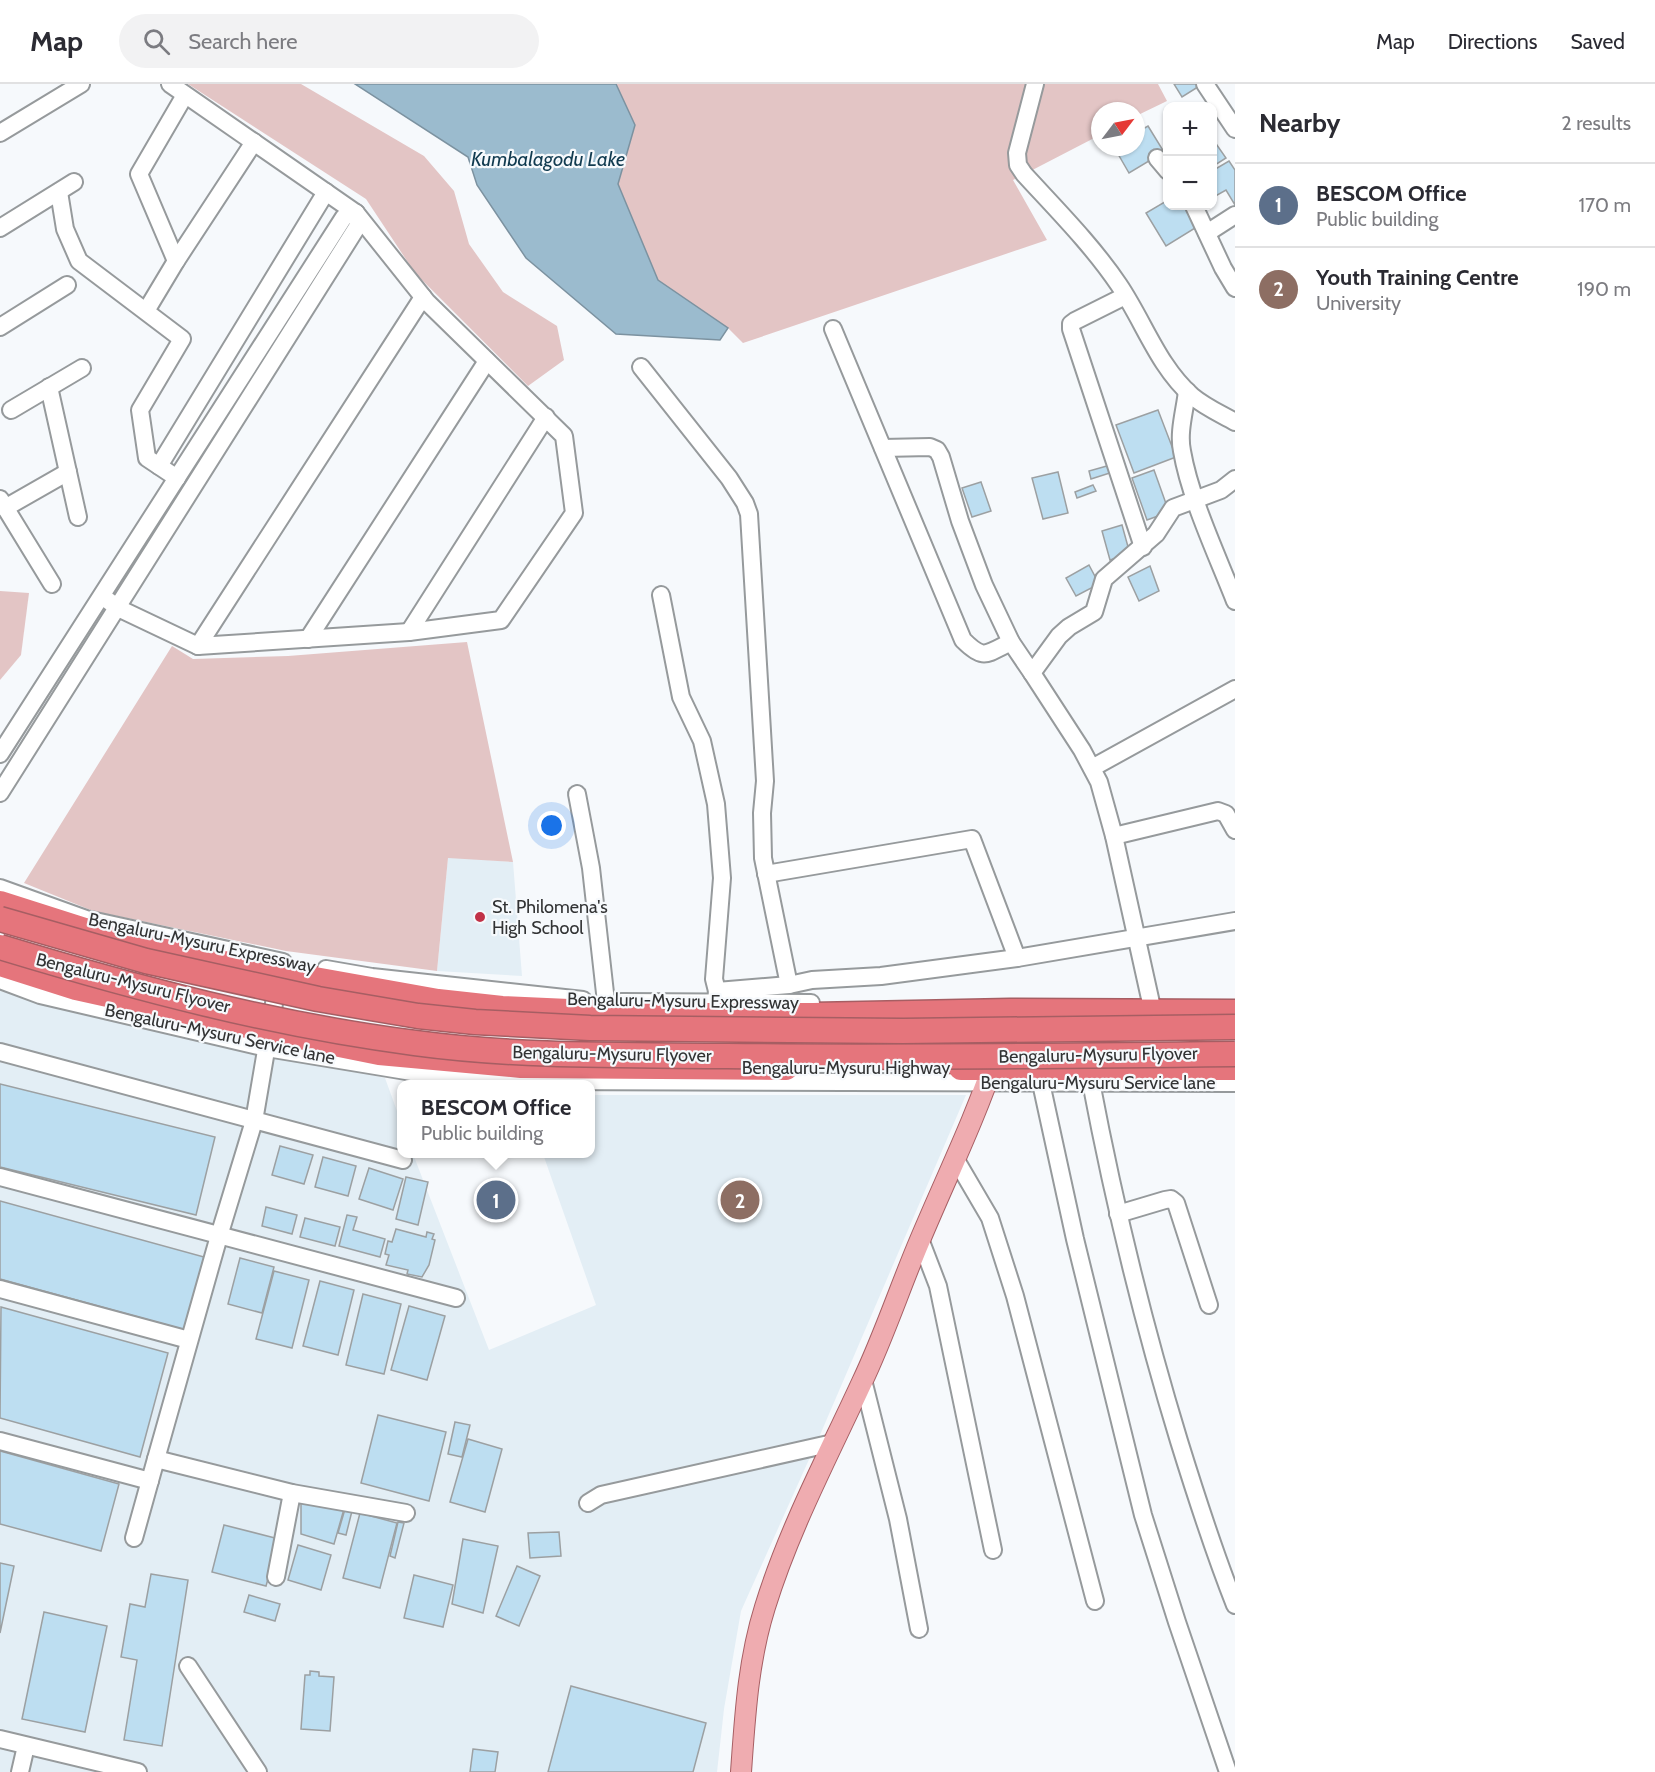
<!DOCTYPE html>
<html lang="en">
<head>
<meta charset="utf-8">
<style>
	:root { --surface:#fff; --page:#f2f2f3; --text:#2b2b33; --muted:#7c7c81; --line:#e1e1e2; --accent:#c13147 }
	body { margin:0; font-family:Cabin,sans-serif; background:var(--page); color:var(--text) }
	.controls { position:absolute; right:18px; top:18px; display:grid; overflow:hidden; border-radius:12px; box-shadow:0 2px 4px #0004 }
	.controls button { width:54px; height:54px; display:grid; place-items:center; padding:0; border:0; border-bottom:2px solid var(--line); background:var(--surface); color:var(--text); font:30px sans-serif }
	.compass { position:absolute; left:1091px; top:18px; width:54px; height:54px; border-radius:50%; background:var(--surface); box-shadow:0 2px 4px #0004; rotate:58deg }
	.you { position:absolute; left:552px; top:742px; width:21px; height:21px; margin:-15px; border:4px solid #fff; border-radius:50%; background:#1a73e8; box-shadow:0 0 0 9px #1a73e833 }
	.badge { display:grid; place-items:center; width:39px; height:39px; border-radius:50%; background:var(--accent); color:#fff; font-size:20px; font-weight:700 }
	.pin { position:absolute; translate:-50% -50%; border:3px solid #fff; box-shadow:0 2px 6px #0006 }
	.popup { position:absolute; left:397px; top:996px; width:198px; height:78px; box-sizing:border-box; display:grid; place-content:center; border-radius:12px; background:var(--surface); filter:drop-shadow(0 2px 4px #0005); font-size:20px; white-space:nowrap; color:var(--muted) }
	.popup b { font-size:22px; color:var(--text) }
	.popup::after { content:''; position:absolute; left:50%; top:100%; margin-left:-12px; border:12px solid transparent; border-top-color:var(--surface) }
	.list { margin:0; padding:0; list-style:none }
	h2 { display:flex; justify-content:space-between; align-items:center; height:78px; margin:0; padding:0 24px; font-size:26px }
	h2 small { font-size:20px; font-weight:400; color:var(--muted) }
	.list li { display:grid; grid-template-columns:39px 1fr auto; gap:18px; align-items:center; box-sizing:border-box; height:84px; padding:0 24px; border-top:2px solid var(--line) }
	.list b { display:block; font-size:22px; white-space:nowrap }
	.list p { margin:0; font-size:20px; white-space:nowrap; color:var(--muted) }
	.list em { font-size:20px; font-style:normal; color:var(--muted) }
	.icon { flex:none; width:33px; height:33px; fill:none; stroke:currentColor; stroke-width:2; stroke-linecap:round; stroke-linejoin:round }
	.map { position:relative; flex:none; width:1235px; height:1688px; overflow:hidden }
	header { display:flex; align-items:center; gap:36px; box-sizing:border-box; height:84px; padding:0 30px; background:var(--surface); border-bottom:2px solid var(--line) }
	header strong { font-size:28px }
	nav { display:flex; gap:33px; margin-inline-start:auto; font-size:21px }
	.search { width:420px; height:54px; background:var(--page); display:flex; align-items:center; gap:15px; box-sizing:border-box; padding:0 21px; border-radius:33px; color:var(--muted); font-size:22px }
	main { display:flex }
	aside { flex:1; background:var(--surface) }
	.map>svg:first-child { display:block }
</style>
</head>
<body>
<header>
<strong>Map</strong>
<div class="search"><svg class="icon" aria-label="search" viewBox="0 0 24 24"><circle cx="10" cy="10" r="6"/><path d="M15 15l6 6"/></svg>Search here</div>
<nav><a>Map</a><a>Directions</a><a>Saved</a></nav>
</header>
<main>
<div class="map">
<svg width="1235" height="1688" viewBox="0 0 1235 1688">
	<rect width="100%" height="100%" fill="#f6f9fc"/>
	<!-- built -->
	<g fill="#e3eef5">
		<polygon points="448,773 513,778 522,892 437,887"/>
		<polygon points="0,907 385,994 401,1038 402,1070 413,1070 489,1266 596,1221 543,1070 590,1070 591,1011 966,1011 820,1351 741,1527 724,1625 717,1688 0,1688"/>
	</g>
	<!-- green -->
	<g fill="#e3c5c5">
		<polygon points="188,0 301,0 424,72 454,107 469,160 503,208 557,242 564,276 528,302 415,189 366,115"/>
		<polygon points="616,0 1158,0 1167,17 1136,32 1136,27 1100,27 1100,51 1013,96 1047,156 743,259 728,244 658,196 618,100 635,41"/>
		<polygon points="0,507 29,509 21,571 0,596"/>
		<polygon points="467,558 513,778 448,774 437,887 286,867 93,827 24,799 172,562 193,575 288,572"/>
	</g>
	<!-- water -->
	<polygon fill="#9bbbce" stroke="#7c92a0" stroke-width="1.5" points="355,0 616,0 635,41 618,100 658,196 728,244 720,256 616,250 526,174 477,101 468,73"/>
	<!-- building -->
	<g fill="#bddef1" stroke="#9ca0a2" stroke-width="1.5">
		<polygon points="1174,0 1200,0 1201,1 1182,13"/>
		<polygon points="1148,42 1164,68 1129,89 1114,63 1136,63 1136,49"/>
		<polygon points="1212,54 1226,74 1212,83"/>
		<polygon points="1229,77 1235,86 1235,121 1226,106 1212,114 1212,87"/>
		<polygon points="1168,116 1168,122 1188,122 1200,141 1166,162 1146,129"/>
		<polygon points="1158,326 1176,373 1134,389 1116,341"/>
		<polygon points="1114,380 1116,387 1091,395 1089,387"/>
		<polygon points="1154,386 1169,428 1147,436 1132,394"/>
		<polygon points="1058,388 1068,429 1043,435 1032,394"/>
		<polygon points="981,398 991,427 972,433 962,404"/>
		<polygon points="1093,401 1096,407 1077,414 1075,408"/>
		<polygon points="1122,441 1130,470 1110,476 1102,447"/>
		<polygon points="1089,481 1099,500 1076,512 1066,494"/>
		<polygon points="1150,482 1159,507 1139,517 1128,493"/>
		<polygon points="0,1000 215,1053 196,1131 0,1083"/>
		<polygon points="280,1062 313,1071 304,1100 272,1091"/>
		<polygon points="323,1073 356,1082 348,1112 315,1103"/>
		<polygon points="369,1084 403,1095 393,1126 359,1115"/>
		<polygon points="406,1093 428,1098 418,1141 396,1135"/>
		<polygon points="0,1117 204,1173 185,1246 0,1195"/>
		<polygon points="266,1123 297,1131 292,1150 262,1142"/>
		<polygon points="347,1131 357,1133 353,1146 385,1155 380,1173 339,1162"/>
		<polygon points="305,1134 340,1143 335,1162 300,1153"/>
		<polygon points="396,1145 426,1153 427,1148 434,1150 432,1155 435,1156 429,1181 422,1193 407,1190 408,1186 386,1181 389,1171 385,1170 388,1157 392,1158"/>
		<polygon points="240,1174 274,1183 262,1229 228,1220"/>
		<polygon points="274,1187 309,1196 292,1264 256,1255"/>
		<polygon points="320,1197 354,1206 338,1271 303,1262"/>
		<polygon points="363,1210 401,1220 384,1290 346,1281"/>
		<polygon points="409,1222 445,1232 427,1296 391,1286"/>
		<polygon points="1,1223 168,1269 140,1373 0,1334"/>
		<polygon points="378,1331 446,1348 429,1417 361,1399"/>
		<polygon points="455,1338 470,1341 462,1373 448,1370"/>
		<polygon points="468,1355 502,1365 485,1428 450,1418"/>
		<polygon points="0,1367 119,1400 101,1467 0,1440"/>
		<polygon points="301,1415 344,1425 334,1460 301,1450"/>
		<polygon points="345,1425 352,1427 346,1451 338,1449"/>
		<polygon points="360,1429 397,1439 380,1504 343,1494"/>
		<polygon points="398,1438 404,1439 395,1474 390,1472"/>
		<polygon points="224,1441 279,1455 266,1502 212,1488"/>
		<polygon points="559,1448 561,1472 530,1474 528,1449"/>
		<polygon points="463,1455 498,1462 483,1529 452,1520"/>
		<polygon points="298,1461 331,1471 321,1506 288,1496"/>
		<polygon points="0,1479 14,1482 0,1549"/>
		<polygon points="517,1482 540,1492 519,1542 496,1532"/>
		<polygon points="151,1490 188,1496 162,1662 124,1656 137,1576 121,1573 130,1520 145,1523"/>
		<polygon points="414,1491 453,1501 443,1543 404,1534"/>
		<polygon points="249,1511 280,1520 275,1537 244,1528"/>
		<polygon points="44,1528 107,1542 85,1648 22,1635"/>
		<polygon points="310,1587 319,1588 319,1592 334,1593 330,1647 301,1645 305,1591 310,1591"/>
		<polygon points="571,1602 706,1639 693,1688 548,1688"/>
		<polygon points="473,1665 498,1668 495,1688 470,1688"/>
	</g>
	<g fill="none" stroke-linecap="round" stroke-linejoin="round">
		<defs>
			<g id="minor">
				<path d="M1035 0 1017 69 1018 81 1024 90C1057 126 1092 161 1119 201 1144 238 1158 282 1192 312 1205 323 1221 330 1235 338"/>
				<polyline points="1205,0 1235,45"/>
				<polyline points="0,49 81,0"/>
				<polyline points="1157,74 1168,87"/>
				<polyline points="59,108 65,145 79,177 182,255 140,326 147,374 177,394"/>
				<polyline points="1194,122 1223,184 1235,204"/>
				<polyline points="0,144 74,98"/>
				<polyline points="1207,149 1235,131"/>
				<polyline points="176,177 139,90 185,11"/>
				<polyline points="1125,212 1075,237 1071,240 1071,245 1143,463"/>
				<polyline points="146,227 176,177 254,58"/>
				<polyline points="0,243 67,201"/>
				<path d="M833 245 963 556C984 577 986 570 1011 558"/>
				<polyline points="641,283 729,394 745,419 749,430 765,697 762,729 763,774 789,901"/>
				<polyline points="49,303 78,433"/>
				<path d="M1187 307C1185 326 1178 348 1182 367 1190 414 1217 471 1235 517"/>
				<polyline points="11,326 82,284"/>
				<polyline points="883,364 930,363 937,366 941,373 960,437 984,501 1011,558 1032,589 1059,552 1069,543 1094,528 1104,495 1156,450 1173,424 1221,406 1235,395"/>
				<polyline points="159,382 326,108"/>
				<polyline points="0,415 52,500"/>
				<polyline points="5,424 68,388"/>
				<polyline points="661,511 681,613 702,657 716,720 722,794 714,895 717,907"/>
				<polyline points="102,512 118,524 198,562 409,548 501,536 574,429 564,352 427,218 356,129 170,0"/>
				<polyline points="409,548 546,333"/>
				<polyline points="308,555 487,277"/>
				<polyline points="198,562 423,213"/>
				<polyline points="1032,589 1082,666 1099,698 1114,752 1151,919"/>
				<polyline points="0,670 344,133 356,129"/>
				<polyline points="1092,684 1235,605"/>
				<polyline points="0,709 359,140 356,129"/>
				<polyline points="577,710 591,784 606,918"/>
				<polyline points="1114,752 1218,727 1226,730 1235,746"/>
				<polyline points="766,790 972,755 1017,874"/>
				<polyline points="0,804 86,835 283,878"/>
				<polyline points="326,885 372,893 583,916"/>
				<polyline points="0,896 40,911 267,964 418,989 530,997 1235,999"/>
				<polyline points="621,918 811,919"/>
				<polyline points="716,918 717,907 789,901 812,896 881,892 1017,874 1235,837"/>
				<polyline points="0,968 403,1076"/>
				<path d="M1091 998C1114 1119 1143 1239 1179 1357 1196 1412 1214 1468 1235 1521"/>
				<polyline points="1041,999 1075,1155 1143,1431 1177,1538 1228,1688"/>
				<polyline points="956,1076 990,1134 1015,1212 1095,1517"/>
				<polyline points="0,1093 456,1214"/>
				<polyline points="1118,1130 1165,1116 1171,1115 1176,1119 1209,1221"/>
				<polyline points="920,1155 938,1202 993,1466"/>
				<polyline points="0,1205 189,1256"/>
				<polyline points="863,1296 898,1435 919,1545"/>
				<polyline points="0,1357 150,1397"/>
				<polyline points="156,1375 219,1152 254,1037 278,896"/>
				<polyline points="588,1419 601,1411 833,1359"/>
				<polyline points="134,1454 156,1375 292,1409 406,1429"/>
				<polyline points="276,1493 292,1409"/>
				<polyline points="188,1582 258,1688"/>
				<polyline points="0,1655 138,1688"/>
				<polyline points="20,1688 26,1662"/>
			</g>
			<path id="major" d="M741 1688C745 1632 748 1577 765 1523 789 1445 828 1372 862 1298 884 1252 900 1203 920 1156 946 1094 975 1035 996 972"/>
			<g id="highway">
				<polyline points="0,819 116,856 219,878 438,917 502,924 658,931 813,931 1010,927 1235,928"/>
				<polyline points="0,880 76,904 270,947 379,969 521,982 786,984"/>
				<polyline points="961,984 1235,984"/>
			</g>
		</defs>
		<!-- minor casing -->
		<use href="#minor" stroke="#969a9c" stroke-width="20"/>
		<!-- major casing -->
		<use href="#major" stroke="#a65e63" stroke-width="22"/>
		<!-- highway casing -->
		<use href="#highway" stroke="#a65e63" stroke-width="27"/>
		<!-- minor -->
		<use href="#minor" stroke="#fff" stroke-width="16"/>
		<!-- major -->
		<use href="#major" stroke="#efacb0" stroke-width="20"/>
		<!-- highway -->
		<use href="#highway" stroke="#e5757c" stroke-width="24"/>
		<defs>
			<g id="highway-bridge">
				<polyline points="0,835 146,877 318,915 418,932 475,938 590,944 903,947 1235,943"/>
				<path d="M0 863C135 904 274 941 415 959 519 973 623 971 727 972 897 974 1066 972 1235 970"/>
			</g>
		</defs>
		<!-- highway-bridge casing -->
		<use href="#highway-bridge" stroke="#a65e63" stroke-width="27" stroke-linecap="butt"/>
		<!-- highway-bridge -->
		<use href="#highway-bridge" stroke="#e5757c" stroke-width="24"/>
	</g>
	<!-- markers -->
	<circle fill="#c13147" stroke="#f6f9fc" stroke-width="2" cx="480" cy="833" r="6"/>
	<g text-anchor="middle" stroke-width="4.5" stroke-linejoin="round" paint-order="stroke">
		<!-- poi labels -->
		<g font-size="18" fill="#323334" stroke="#f6f9fc" text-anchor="start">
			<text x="492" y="829">St. Philomena's<tspan x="492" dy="21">High School</tspan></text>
		</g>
		<!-- street labels -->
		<g font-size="18" fill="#323334" stroke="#f6f9fc">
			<text transform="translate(202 859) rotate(12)" y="6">Bengaluru-Mysuru Expressway</text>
			<text transform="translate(133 899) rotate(14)" y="6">Bengaluru-Mysuru Flyover</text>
			<text transform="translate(683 917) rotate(1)" y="6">Bengaluru-Mysuru Expressway</text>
			<text transform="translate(220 950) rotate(12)" y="6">Bengaluru-Mysuru Service lane</text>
			<text transform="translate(612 970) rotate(1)" y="6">Bengaluru-Mysuru Flyover</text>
			<text transform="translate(1098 971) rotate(-1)" y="6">Bengaluru-Mysuru Flyover</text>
			<text x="846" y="990">Bengaluru-Mysuru Highway</text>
			<text x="1098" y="1005">Bengaluru-Mysuru Service lane</text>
		</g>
		<!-- water labels -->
		<g font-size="20" font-style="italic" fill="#113b50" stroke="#f6f9fc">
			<text x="548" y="82">Kumbalagodu Lake</text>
		</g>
	</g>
</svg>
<div class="controls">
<button>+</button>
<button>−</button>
</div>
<svg class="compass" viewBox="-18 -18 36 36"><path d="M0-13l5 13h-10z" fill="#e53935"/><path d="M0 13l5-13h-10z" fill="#7c7c81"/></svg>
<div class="you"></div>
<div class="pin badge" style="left:496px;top:1116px;background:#5c6f8a">1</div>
<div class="popup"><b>BESCOM Office</b>Public building</div>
<div class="pin badge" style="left:740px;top:1116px;background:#8d6e63">2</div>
</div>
<aside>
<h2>Nearby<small>2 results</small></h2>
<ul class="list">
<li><span class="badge" style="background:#5c6f8a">1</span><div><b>BESCOM Office</b><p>Public building</p></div><em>170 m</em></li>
<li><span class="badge" style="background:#8d6e63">2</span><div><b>Youth Training Centre</b><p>University</p></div><em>190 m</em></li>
</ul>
</aside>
</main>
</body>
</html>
